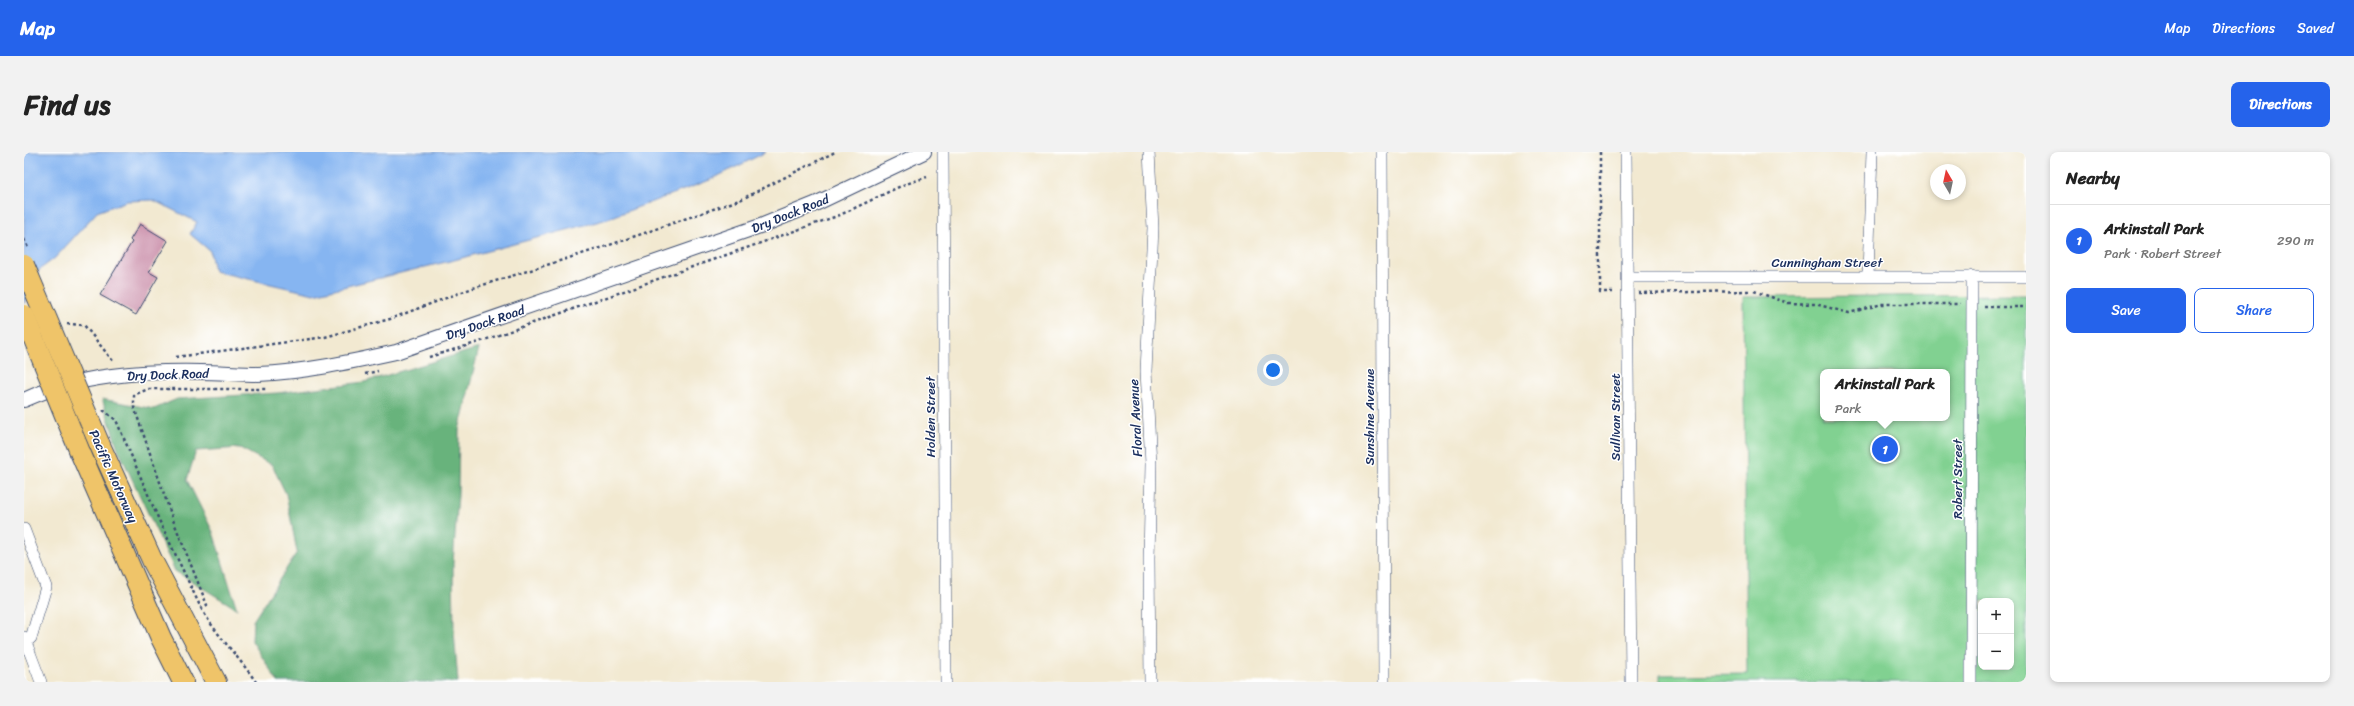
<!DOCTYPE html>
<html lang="en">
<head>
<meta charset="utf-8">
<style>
	:root { --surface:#fff; --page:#f2f2f2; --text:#222; --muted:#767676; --line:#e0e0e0; --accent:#2563eb }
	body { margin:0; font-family:Sriracha,sans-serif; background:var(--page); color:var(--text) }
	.controls { position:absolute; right:12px; bottom:12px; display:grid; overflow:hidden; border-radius:8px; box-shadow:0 2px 6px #0003 }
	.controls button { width:36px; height:36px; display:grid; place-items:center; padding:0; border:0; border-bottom:1px solid var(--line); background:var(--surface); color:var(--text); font:20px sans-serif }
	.compass { position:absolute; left:1906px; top:12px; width:36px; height:36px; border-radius:50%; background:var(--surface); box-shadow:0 2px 6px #0003; rotate:351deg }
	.you { position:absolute; left:1249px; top:218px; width:14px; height:14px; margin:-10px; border:3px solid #fff; border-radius:50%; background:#1a73e8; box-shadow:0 0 0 6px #1a73e833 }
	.badge { display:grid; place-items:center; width:26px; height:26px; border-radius:50%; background:var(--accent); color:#fff; font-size:13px; font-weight:700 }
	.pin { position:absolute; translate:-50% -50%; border:2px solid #fff; box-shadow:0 1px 4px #0006 }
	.popup { position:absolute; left:1796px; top:217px; width:130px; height:52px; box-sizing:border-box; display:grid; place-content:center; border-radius:8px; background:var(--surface); filter:drop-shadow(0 1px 3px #0005); font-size:13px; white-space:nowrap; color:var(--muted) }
	.popup b { font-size:15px; color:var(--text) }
	.popup::after { content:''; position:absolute; left:50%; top:100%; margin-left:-8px; border:8px solid transparent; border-top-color:var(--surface) }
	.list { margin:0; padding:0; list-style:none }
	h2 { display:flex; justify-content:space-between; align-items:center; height:52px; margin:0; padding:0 16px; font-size:17px }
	h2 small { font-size:13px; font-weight:400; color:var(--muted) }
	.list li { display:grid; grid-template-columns:26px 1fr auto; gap:12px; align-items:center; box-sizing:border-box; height:72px; padding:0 16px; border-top:1px solid var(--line) }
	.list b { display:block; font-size:15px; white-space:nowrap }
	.list p { margin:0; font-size:13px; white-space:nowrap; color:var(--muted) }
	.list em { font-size:13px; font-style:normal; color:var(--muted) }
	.actions { display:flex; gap:8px; padding:12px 16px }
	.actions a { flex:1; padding:9px 0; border:1px solid var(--accent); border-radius:8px; text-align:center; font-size:14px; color:var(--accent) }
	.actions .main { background:var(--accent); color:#fff }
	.map { position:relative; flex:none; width:2002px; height:530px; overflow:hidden; border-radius:8px }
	header { display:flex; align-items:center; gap:24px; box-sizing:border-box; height:56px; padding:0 20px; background:var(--accent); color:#fff }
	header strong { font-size:19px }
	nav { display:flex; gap:22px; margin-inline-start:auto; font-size:14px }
	.intro { display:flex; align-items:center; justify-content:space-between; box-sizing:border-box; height:96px; padding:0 24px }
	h1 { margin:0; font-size:28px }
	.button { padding:10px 18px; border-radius:8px; background:var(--accent); color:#fff; font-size:14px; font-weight:700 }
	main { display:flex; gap:24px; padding:0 24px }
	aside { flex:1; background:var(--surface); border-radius:8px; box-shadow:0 2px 6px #0003 }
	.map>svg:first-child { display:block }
</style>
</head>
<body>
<header>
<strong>Map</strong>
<nav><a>Map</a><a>Directions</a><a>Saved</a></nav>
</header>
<div class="intro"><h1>Find us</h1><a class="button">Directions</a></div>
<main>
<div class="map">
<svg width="2002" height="530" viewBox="0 0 2002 530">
	<rect width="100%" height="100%" fill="#fff"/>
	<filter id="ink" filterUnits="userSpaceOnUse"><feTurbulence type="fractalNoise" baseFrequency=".025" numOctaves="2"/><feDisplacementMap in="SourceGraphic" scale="8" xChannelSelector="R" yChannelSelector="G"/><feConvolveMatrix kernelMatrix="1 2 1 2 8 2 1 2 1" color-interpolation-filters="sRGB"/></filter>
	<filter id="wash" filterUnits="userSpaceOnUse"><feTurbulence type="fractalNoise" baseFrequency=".012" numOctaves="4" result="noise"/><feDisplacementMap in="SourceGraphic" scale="16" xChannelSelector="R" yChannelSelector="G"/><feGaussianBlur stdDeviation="0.9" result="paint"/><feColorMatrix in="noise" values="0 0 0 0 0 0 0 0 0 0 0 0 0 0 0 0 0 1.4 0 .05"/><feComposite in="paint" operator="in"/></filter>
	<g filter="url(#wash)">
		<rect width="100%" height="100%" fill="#f2e9d1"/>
		<!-- green -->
		<path fill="#81d191" stroke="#4e8078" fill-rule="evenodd" d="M2002 143V530H1636V523L1723 522 1719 145ZM1799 220H1923V266H1799ZM1957 449H1987V515H1957Z"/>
		<!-- forest -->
		<polygon fill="#68b37b" stroke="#42716c" points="455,196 435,278 434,343 429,411 430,479 434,530 254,530 228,489 229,469 273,400 262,342 248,313 216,296 172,299 163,328 189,380 213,457 151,419 94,297 78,247 130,257 153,247 253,241 340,230"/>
		<!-- water -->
		<polygon fill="#86b5f1" stroke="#5072a8" points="0,0 742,0 686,28 580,68 430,108 290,142 190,119 186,99 166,82 173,70 129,48 103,49 73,60 31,106 15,118 0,152"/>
		<g id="blocks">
			<!-- building -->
			<polygon fill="#cf98b1" points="116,72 144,89 125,120 134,125 112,163 76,143 108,90 106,88"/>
		</g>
	</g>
	<g filter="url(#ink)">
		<use href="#blocks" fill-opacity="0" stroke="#3b4b6f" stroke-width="1"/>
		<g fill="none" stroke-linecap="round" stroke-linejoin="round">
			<defs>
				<g id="minor">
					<polyline points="919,0 922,530"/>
					<polyline points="1125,0 1129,76 1122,219 1127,312 1125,407 1126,530"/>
					<polyline points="1358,0 1360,530"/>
					<polyline points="1602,0 1607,530"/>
					<polyline points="1844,123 1848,0"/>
					<polyline points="1604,125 2002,125"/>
					<polyline points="0,377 22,435 7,486 2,490"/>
					<polyline points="0,485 17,530"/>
					<polyline points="1947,530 1948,124"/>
				</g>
				<path id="tertiary" d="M0 248C54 223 117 219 176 220 195 220 215 222 234 222 281 220 326 210 372 200L739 73 791 52 900 0"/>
				<g id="motorway">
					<polyline points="75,291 129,410 192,530"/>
					<polyline points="56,300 137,486 159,530"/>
				</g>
			</defs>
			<!-- minor casing -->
			<use href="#minor" stroke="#3b4b6f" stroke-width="12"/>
			<!-- tertiary casing -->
			<use href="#tertiary" stroke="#3b4b6f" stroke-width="16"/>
			<!-- motorway casing -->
			<use href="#motorway" stroke="#3b4b6f" stroke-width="22"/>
			<!-- path -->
			<g stroke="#3b4b6f" stroke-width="2.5" stroke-dasharray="3 3" stroke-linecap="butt">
				<polyline points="1576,0 1576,140 1591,140"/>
				<polyline points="1730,139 1764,151 1791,152 1825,161 1858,152 1936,152"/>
				<polyline points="1614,141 1725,139"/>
				<polyline points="1960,155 2002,155"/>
				<polyline points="43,172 60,173 89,209"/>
				<polyline points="152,205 301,185 366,167 446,137 580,95 718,47 811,0"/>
				<polyline points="405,205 452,191 816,63 879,33 903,25"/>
				<polyline points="341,222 354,219"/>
				<polyline points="79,258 92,268 135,368 177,456 183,453 149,368 110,255 110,243 124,237 242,237"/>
				<path d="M177 456C192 483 215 505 232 530"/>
			</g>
			<!-- minor -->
			<use href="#minor" stroke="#fff" stroke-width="11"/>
			<!-- tertiary -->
			<use href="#tertiary" stroke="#fff" stroke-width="14"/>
			<!-- motorway -->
			<use href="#motorway" stroke="#efc469" stroke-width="20"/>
			<defs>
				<g id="motorway-bridge">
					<polyline points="0,113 75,291"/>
					<polyline points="0,163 56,300"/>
				</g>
			</defs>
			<!-- motorway-bridge casing -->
			<use href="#motorway-bridge" stroke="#3b4b6f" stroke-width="22" stroke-linecap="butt"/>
			<!-- path-bridge -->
			<polyline stroke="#3b4b6f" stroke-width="2.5" stroke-dasharray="3 3" stroke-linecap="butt" points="0,87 5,98"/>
			<!-- motorway-bridge -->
			<use href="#motorway-bridge" stroke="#efc469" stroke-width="20"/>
		</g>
	</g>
	<g text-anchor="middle" stroke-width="3" stroke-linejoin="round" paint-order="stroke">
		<!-- street labels -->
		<g font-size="13" fill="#1b2f5e" stroke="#fff">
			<text transform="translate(766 61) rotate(-22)" y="5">Dry Dock Road</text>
			<text x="1803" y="115">Cunningham Street</text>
			<text transform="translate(461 170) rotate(-19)" y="5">Dry Dock Road</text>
			<text transform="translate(144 222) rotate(-2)" y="5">Dry Dock Road</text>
			<text transform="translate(906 265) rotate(-90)" y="5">Holden Street</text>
			<text transform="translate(1345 265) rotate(-90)" y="5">Sunshine Avenue</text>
			<text transform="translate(1591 265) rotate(-90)" y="5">Sullivan Street</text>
			<text transform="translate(1111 266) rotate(-93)" y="5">Floral Avenue</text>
			<text transform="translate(90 324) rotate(66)" y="5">Pacific Motorway</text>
			<text transform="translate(1933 327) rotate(-90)" y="5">Robert Street</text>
		</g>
	</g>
</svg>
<div class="controls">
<button>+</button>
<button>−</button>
</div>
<svg class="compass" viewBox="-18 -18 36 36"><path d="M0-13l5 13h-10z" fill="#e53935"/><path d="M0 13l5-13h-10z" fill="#767676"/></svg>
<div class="you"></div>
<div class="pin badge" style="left:1861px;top:297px">1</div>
<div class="popup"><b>Arkinstall Park</b>Park</div>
</div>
<aside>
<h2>Nearby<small></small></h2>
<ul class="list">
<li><span class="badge">1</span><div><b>Arkinstall Park</b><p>Park · Robert Street</p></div><em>290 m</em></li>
</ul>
<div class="actions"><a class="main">Save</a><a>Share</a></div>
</aside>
</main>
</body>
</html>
